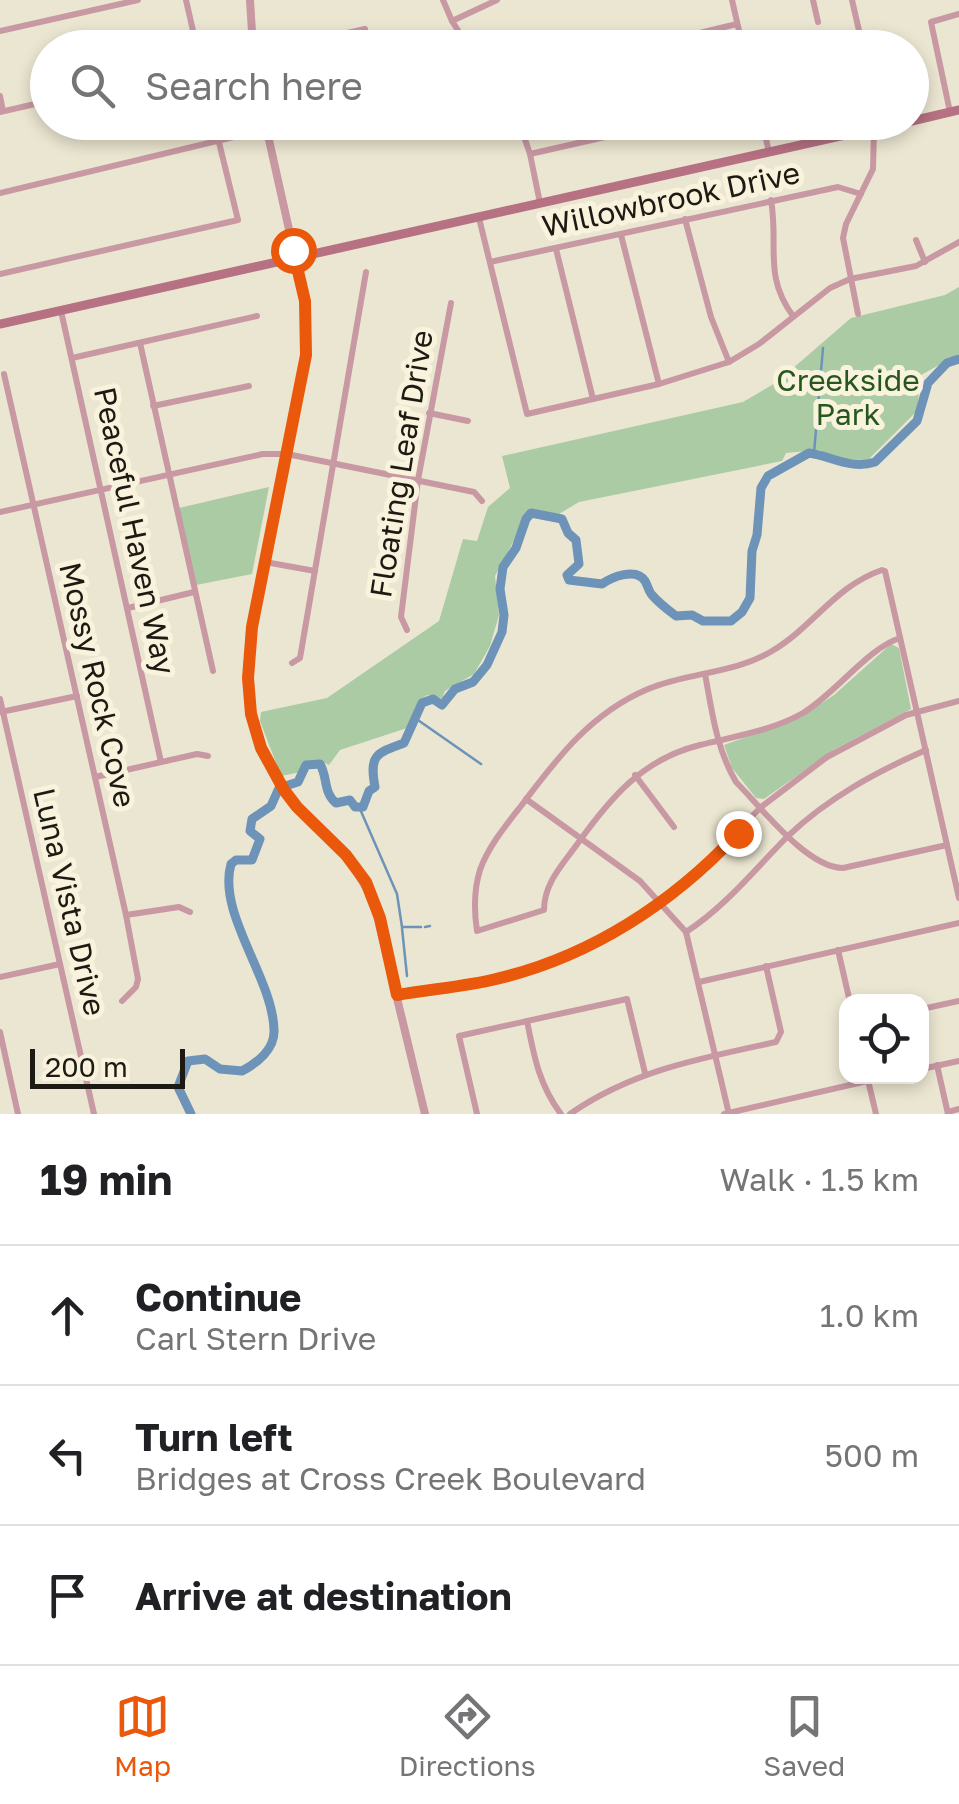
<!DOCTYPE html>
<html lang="en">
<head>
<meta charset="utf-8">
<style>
	:root { --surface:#fff; --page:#f6f6f6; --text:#202124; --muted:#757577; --line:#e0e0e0; --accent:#ea580c }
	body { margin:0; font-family:"Golos Text",sans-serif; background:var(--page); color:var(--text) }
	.controls { position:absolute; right:30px; bottom:30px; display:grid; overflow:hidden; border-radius:20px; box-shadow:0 5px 15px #0003 }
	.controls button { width:90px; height:90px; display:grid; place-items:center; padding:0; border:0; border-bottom:2px solid var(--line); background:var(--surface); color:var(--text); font:50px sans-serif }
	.scale { position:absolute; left:30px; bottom:25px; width:155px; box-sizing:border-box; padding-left:10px; border:5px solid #1c1a13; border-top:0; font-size:28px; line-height:35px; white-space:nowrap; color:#1c1a13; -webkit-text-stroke:8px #f9f3de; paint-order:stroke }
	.stop { position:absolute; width:30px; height:30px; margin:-22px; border:8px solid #ea580c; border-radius:50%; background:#fff }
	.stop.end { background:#ea580c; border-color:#fff; box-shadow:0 2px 10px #0008 }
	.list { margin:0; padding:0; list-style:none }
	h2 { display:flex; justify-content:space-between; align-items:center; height:130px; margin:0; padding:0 40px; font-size:42px }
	h2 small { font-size:32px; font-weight:400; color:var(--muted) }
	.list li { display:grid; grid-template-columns:65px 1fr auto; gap:30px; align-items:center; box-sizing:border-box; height:140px; padding:0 40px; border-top:2px solid var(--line) }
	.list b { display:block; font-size:38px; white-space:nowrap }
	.list p { margin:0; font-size:32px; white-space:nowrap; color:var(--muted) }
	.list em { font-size:32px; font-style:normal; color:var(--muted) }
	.icon { flex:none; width:55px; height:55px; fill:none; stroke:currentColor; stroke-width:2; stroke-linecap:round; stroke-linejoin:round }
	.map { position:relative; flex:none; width:959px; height:1114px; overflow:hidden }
	.search { position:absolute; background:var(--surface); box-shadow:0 5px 15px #0003; left:30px; right:30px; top:30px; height:110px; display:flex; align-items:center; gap:25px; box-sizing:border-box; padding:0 35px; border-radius:55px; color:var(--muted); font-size:38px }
	.sheet { height:550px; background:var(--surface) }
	nav { display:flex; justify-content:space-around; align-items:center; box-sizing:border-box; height:140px; border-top:2px solid var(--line); background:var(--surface); font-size:28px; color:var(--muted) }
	nav a { display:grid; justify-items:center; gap:5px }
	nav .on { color:var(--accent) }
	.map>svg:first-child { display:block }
</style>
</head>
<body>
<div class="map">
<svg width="959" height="1114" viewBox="0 0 959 1114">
	<rect width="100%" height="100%" fill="#ebe6d1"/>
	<!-- green -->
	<g fill="#aacba4">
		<polygon points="959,287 959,354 921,375 917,411 868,460 837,459 819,450 786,453 782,461 579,502 559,514 530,510 495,576 499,615 490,646 474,674 445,691 442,698 427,695 418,702 407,728 340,750 329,765 319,760 306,761 301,772 281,776 260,721 261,712 327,698 439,621 463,539 477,541 488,507 510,488 502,456 743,402 777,382 851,318 945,295"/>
		<polygon points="269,487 252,574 196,585 179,508"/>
		<polygon points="891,644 899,648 911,709 835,749 764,799 756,798 732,768 724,745 799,718 834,695"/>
	</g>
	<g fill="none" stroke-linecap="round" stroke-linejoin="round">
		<!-- stream -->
		<g stroke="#6d93b9" stroke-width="2.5">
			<polyline points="814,453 823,348"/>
			<polyline points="415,718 481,764"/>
			<polyline points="360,809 397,894 402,927 421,927"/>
			<polyline points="425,927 430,926"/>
			<polyline points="402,928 407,976"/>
		</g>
		<!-- river -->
		<path stroke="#6d93b9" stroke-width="9" d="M191 1114 178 1087 188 1061 205 1059 220 1069 242 1071C257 1063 275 1049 274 1030 273 978 217 914 231 864L236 860H252L260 839 250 831 252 819 271 806 279 788 298 782 306 765 320 764C328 778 323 792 336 803L350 800 355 807H363L369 791 375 787C369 755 376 753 404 743L422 703 433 699 442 705 455 689 473 682 487 665 502 632 504 615 500 589 503 567 516 548 526 519 531 513 562 519 568 533 576 540 579 564 567 575 569 580 602 584C612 577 636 567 645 581 647 584 649 592 652 595 658 602 668 610 676 616L692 615 703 621H731L742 612 750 598 752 551 757 535 761 488 768 476 809 453C831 456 851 470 875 462L917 421 928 383 947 363 959 359"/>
		<!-- minor -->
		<g stroke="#c898a3" stroke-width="6">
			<polyline points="186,0 197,48"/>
			<polyline points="443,0 452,21 469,48"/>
			<polyline points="732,0 743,48"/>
			<polyline points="813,0 818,22"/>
			<polyline points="852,0 863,48"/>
			<polyline points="452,21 497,0"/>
			<polyline points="0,31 138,0"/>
			<polyline points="280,48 365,29"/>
			<polyline points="637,48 737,24"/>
			<polyline points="0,96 3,111"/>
			<polyline points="0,112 48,101"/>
			<polyline points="950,112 931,22 959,14"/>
			<polyline points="519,122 530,154 540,203"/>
			<polyline points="762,122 769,152"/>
			<polyline points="530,154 671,122"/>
			<polyline points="0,193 267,129"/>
			<path d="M771 200C779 246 763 275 793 316"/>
			<polyline points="479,218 527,414 659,384 729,362 759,344 830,288 850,279 916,266 959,242"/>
			<polyline points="685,219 711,317 729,362"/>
			<polyline points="621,235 659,384"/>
			<polyline points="916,240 925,262"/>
			<polyline points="556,249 593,399"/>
			<polyline points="490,262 838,187 861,194"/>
			<polyline points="0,274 238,220 214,122"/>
			<polyline points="61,311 161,762"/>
			<polyline points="858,314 843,238 846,224 873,169 874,129"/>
			<polyline points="140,343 213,671"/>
			<polyline points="72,358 257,316"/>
			<polyline points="4,374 126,915 138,979 136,987 122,1001"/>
			<polyline points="153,406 249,386"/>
			<polyline points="429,413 468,421"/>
			<polyline points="0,512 263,454 287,454 474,492 482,501"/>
			<polyline points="265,562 315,571"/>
			<polyline points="128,608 194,592"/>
			<polyline points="407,630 401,617 418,480 451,303"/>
			<path d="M900 638C868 648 836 693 803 713 771 731 736 736 700 745 643 759 611 797 578 843 563 864 544 883 544 910L477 931C474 911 474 889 480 870 488 847 506 825 521 806 557 758 591 713 648 689 688 672 734 674 772 651 813 627 835 586 882 570L885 571 959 898"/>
			<polyline points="292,663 300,658 366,272"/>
			<path d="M705 674C712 711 716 748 736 782 761 807 807 868 843 868L947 845"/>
			<polyline points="0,699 94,1114"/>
			<polyline points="1,712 77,696"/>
			<polyline points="635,775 674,827"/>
			<polyline points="95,777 197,754 208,756"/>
			<polyline points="526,799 640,881 686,932 729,1114"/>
			<polyline points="126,915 179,907 190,912"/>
			<path d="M686 932C726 906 755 869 788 836 828 798 876 772 926 750"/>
			<polyline points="838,950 850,1002"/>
			<polyline points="0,977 60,964"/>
			<polyline points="699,982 959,923"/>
			<polyline points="397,995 498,979 551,962 609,936 685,885 761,807 827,757 906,715 959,701"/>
			<polyline points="922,1009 959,1001"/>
			<path d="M527 1021C534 1056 539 1085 561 1114"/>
			<polyline points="0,1032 18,1114"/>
			<polyline points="937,1065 948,1114"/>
			<polyline points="922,1069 959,1061"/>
			<polyline points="867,1076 876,1114"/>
			<polyline points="948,1112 959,1109"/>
			<polyline points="477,1114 459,1036 627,999 645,1073"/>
			<path d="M570 1114C633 1070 702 1058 776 1042L781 1032 766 966"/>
			<polyline points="724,1114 889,1076"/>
		</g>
		<!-- tertiary -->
		<g stroke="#c898a3" stroke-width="8">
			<polyline points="250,0 253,48"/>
			<polyline points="265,122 305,301 306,355 252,627 248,678 251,714 261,748 284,790 297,807 346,855 373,899 425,1114"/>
		</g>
		<!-- secondary -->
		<g stroke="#b67183" stroke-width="9">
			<polyline points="912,121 959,110"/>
			<polyline points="0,324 903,122"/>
		</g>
	</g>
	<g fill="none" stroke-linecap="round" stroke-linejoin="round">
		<!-- route -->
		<path stroke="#ea580c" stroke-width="12" d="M293 250 305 301 306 355 252 627 248 678 251 714 261 748 284 790 297 807 346 855 366 882 380 918 397 995C430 989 464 987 496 979 590 957 673 903 738 833"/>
	</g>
	<g text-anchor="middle" stroke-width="10" stroke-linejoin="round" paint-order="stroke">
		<!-- street labels -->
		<g font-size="30" fill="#1c1a13" stroke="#f9f3de">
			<text transform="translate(671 200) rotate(-12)" y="10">Willowbrook Drive</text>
			<text transform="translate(402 464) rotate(-81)" y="10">Floating Leaf Drive</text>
			<text transform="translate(134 531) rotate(78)" y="10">Peaceful Haven Way</text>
			<text transform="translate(97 685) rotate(77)" y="10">Mossy Rock Cove</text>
			<text transform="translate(69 902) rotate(77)" y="10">Luna Vista Drive</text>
		</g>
		<!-- park labels -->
		<g font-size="30" fill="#27571f" stroke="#f9f3de">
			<text x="848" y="391">Creekside<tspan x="848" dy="34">Park</tspan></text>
		</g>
	</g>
</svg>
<div class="controls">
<button><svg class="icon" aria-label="locate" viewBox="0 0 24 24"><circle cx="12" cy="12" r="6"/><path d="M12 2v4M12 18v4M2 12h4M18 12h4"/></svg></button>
</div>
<div class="scale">200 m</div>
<div class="stop" style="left:293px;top:250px"></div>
<div class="stop end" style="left:738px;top:833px"></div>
<div class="search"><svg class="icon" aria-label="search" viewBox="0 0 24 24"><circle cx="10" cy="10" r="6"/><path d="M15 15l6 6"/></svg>Search here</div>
</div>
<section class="sheet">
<h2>19 min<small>Walk · 1.5 km</small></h2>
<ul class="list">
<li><svg class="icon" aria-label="ahead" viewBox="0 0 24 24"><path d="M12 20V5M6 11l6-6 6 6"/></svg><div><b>Continue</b><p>Carl Stern Drive</p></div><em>1.0 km</em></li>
<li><svg class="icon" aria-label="left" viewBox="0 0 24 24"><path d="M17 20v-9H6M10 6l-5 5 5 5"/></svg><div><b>Turn left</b><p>Bridges at Cross Creek Boulevard</p></div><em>500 m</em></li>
<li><svg class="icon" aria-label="arrive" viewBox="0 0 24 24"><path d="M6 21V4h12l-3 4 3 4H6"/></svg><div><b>Arrive at destination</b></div></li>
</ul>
</section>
<nav>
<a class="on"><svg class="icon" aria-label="map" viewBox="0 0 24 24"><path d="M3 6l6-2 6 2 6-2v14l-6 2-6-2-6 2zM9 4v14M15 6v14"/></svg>Map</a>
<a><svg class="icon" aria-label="directions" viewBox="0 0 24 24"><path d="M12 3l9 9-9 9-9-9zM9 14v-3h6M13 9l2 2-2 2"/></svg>Directions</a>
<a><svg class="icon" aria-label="saved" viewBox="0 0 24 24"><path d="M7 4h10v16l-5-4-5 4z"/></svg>Saved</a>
</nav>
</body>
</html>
